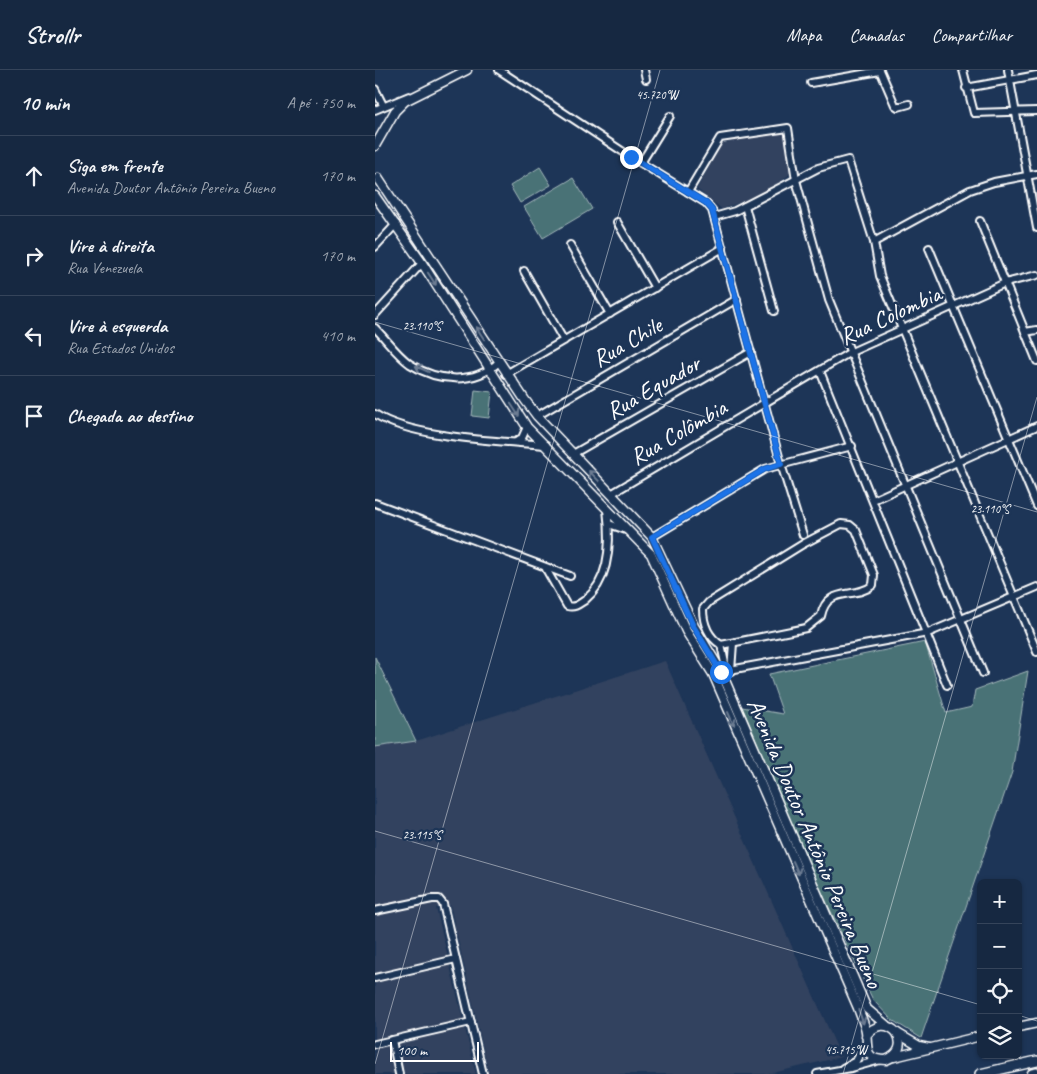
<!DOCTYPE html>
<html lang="pt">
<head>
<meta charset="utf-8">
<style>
	:root { --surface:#162841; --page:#23344c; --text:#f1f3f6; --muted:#9ea6b1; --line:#35445a }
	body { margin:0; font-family:Caveat,sans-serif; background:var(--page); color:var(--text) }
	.controls { position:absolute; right:15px; bottom:15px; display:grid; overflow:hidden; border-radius:8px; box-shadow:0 1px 4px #0004 }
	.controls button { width:45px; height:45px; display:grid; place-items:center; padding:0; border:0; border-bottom:1px solid var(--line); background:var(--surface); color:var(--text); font:25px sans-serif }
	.scale { position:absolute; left:15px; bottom:12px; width:89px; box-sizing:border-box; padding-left:5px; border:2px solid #fff; border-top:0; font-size:14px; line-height:18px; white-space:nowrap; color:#fff; -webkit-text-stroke:4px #1d3557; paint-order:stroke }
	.stop { position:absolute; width:15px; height:15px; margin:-11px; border:4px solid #1a73e8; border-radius:50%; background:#fff }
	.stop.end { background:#1a73e8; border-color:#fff; box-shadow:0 1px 5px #0008 }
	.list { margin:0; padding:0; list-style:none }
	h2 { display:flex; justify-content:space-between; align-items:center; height:65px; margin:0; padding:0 20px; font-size:21px }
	h2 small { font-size:16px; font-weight:400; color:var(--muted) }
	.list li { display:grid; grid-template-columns:32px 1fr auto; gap:15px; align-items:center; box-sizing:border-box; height:80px; padding:0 20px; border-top:1px solid var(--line) }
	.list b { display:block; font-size:19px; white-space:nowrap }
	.list p { margin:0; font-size:16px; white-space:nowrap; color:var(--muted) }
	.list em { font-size:16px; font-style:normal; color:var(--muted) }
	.icon { flex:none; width:28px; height:28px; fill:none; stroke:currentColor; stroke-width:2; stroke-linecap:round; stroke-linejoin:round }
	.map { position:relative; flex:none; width:662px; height:1004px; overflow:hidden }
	header { display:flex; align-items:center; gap:30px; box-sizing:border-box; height:70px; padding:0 25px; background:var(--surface); border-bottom:1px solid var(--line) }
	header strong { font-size:24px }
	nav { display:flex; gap:28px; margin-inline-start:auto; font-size:18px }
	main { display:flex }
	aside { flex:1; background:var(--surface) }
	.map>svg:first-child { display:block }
</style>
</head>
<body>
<header>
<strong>Strollr</strong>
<nav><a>Mapa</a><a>Camadas</a><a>Compartilhar</a></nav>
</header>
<main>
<aside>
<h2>10 min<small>A pé · 750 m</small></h2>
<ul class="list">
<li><svg class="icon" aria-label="ahead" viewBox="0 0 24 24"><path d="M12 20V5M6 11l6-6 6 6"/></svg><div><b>Siga em frente</b><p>Avenida Doutor Antônio Pereira Bueno</p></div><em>170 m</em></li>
<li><svg class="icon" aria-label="right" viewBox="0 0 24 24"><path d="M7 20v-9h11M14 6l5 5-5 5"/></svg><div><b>Vire à direita</b><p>Rua Venezuela</p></div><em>170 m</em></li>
<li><svg class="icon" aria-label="left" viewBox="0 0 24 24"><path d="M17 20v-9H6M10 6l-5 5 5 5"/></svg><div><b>Vire à esquerda</b><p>Rua Estados Unidos</p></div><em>410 m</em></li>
<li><svg class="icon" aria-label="arrive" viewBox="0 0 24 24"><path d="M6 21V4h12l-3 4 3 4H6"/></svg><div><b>Chegada ao destino</b></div></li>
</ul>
</aside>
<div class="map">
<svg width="662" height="1004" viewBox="0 0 662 1004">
	<rect width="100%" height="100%" fill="#1d3557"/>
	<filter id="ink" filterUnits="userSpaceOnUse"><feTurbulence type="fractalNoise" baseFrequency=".02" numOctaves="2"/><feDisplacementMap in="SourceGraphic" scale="10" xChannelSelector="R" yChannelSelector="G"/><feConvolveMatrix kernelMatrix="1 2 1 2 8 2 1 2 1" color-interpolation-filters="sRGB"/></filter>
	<g filter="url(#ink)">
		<!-- built -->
		<g fill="#33435f">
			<polygon points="410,63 416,103 406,111 381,126 347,139 322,119 347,73"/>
			<polygon points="290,591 466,987 393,1004 114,1004 75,835 61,838 101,1004 0,1004 0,677 41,671"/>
		</g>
		<!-- green -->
		<g fill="#497276" stroke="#a4b8ba">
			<polygon points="165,97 176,115 145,133 135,116"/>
			<polygon points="198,108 217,139 168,168 149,137"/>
			<polygon points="100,320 117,322 114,348 97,346"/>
			<polygon points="550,572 571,643 597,637 600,620 653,601 637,702 546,968 517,950 498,930 440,808 367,637 408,644 394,604"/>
			<polygon points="0,587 41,671 0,677"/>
		</g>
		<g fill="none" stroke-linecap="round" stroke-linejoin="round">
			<defs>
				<g id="minor">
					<polyline points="124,0 256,87 331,133 337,140 406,394 428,465"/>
					<polyline points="269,0 271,9"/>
					<polyline points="505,0 520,35 523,37 534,34"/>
					<polyline points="588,0 599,43 662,41"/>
					<polyline points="633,0 662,158"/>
					<polyline points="436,13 505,1"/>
					<polyline points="591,18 662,5"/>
					<polyline points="0,19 8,35"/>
					<polyline points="0,40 34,26"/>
					<polyline points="266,93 295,46"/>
					<polyline points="313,122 345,68 413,58 421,110 454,230 608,603"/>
					<polyline points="370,136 399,241"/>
					<polyline points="339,147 360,141 443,98 473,90 499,172 505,206 662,582"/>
					<polyline points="605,151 662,291"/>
					<polyline points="242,152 280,218"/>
					<polyline points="499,172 595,120 619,112 662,104"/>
					<polyline points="195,175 235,244"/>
					<polyline points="0,177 21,154"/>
					<polyline points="554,178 662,436"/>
					<polyline points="149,201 189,271"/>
					<polyline points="0,245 47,193"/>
					<path d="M0 258C11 269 22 285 35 294 63 312 99 315 124 292"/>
					<polyline points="650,262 662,260"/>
					<polyline points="445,301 572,615"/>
					<polyline points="131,304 348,178"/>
					<path d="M0 344C35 368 127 371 171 375"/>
					<polyline points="162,346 362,229"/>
					<polyline points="141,372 147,368 152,357"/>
					<polyline points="198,384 376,282"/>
					<polyline points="236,424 474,283 630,213 662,205"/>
					<polyline points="498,430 662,356"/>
					<polyline points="0,433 195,506"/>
					<polyline points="234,454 251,460"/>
					<path d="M466 454 475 455 481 460 499 505 498 515C480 530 452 515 446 546L431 558 346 575C334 567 328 554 328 539L334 532 428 474Z"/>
					<polyline points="277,467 390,399 477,376"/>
					<path d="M171 499 192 536C200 538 204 534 210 530 236 509 236 469 232 439"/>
					<polyline points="346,575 352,602"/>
					<polyline points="356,601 358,573"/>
					<polyline points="344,602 553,563 662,517"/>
					<polyline points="0,841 57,829 64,829 68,834 108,1004"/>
					<polyline points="0,908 81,889"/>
					<polyline points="17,970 24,1004"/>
					<polyline points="0,974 96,952"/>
					<polyline points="468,998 481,991 490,975"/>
					<polyline points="442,1004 476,998 505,990"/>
				</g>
				<g id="major">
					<polyline points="0,76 20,41 30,31 92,0"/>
					<polyline points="3,108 150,330 162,346 277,467 319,556 346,601 492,939 511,955"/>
					<path d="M0 126 47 193 152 357 276 484 311 561 338 604 483 938C485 944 488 951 490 957 495 973 485 990 511 990 524 985 528 975 522 963 512 952 500 954 491 966"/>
					<polyline points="643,957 662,953"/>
					<polyline points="522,963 544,976 554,978"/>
					<polyline points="519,987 606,966"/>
				</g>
				<g id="highway">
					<polyline points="605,1004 662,991"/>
					<polyline points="657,1004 662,1003"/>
				</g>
			</defs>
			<!-- minor casing -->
			<use href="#minor" stroke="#fff" stroke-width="10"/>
			<!-- major casing -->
			<use href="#major" stroke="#fff" stroke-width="11"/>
			<!-- highway casing -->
			<use href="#highway" stroke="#fff" stroke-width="12"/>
			<!-- minor -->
			<use href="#minor" stroke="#1d3557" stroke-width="6"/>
			<!-- major -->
			<use href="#major" stroke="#1d3557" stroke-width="8"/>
			<!-- highway -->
			<use href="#highway" stroke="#1d3557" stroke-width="9"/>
		</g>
		<!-- one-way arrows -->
		<defs><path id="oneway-shaft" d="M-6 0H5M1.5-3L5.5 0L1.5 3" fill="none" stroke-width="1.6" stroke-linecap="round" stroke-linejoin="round" transform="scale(1.25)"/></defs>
		<g stroke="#6c7c92">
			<use href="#oneway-shaft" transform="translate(57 209) rotate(57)"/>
			<use href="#oneway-shaft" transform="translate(105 263) rotate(-123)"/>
			<use href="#oneway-shaft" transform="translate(47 299) rotate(-155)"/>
			<use href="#oneway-shaft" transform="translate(140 340) rotate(57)"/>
			<use href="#oneway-shaft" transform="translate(219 406) rotate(-134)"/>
			<use href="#oneway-shaft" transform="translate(356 649) rotate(66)"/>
			<use href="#oneway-shaft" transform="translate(421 798) rotate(66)"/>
			<use href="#oneway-shaft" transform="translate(486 947) rotate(70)"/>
		</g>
	</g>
	<g fill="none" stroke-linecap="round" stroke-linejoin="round" filter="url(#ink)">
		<!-- route -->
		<polyline stroke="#1a73e8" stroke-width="6" points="256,87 331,133 337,140 406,394 390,399 277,467 318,556 346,602"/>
	</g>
	<!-- ticks -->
	<path fill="none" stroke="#fff" stroke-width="1" stroke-opacity="0.45" d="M0 252 662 442M0 761 606 935M643 945 662 951M0 994 285 0M468 1004 662 327"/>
	<g text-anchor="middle" stroke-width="5" stroke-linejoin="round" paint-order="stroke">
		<!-- street labels -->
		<g font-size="24" fill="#fff" stroke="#1d3557">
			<text transform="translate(515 245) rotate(-25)" y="8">Rua Colombia</text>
			<text transform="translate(252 272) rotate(-30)" y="8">Rua Chile</text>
			<text transform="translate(278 317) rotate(-30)" y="8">Rua Equador</text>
			<text transform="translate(303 362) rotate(-30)" y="8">Rua Colômbia</text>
			<text transform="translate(440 773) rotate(67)" y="8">Avenida Doutor Antônio Pereira Bueno</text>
		</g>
	</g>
	<g font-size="12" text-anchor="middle" fill="#fff" stroke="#1d3557" stroke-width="5" stroke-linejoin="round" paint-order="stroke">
		<text x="282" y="29">45.720°W</text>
		<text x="47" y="260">23.110°S</text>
		<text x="615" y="443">23.110°S</text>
		<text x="47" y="769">23.115°S</text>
		<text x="471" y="984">45.715°W</text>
	</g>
</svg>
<div class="controls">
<button>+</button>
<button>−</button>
<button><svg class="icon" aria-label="locate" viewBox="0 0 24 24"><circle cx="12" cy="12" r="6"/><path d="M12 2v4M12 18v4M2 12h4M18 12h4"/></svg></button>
<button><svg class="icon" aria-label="layers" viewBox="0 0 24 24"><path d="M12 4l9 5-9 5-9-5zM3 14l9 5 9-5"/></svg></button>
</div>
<div class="scale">100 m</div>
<div class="stop" style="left:346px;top:602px"></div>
<div class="stop end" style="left:256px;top:87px"></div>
</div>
</main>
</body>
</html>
